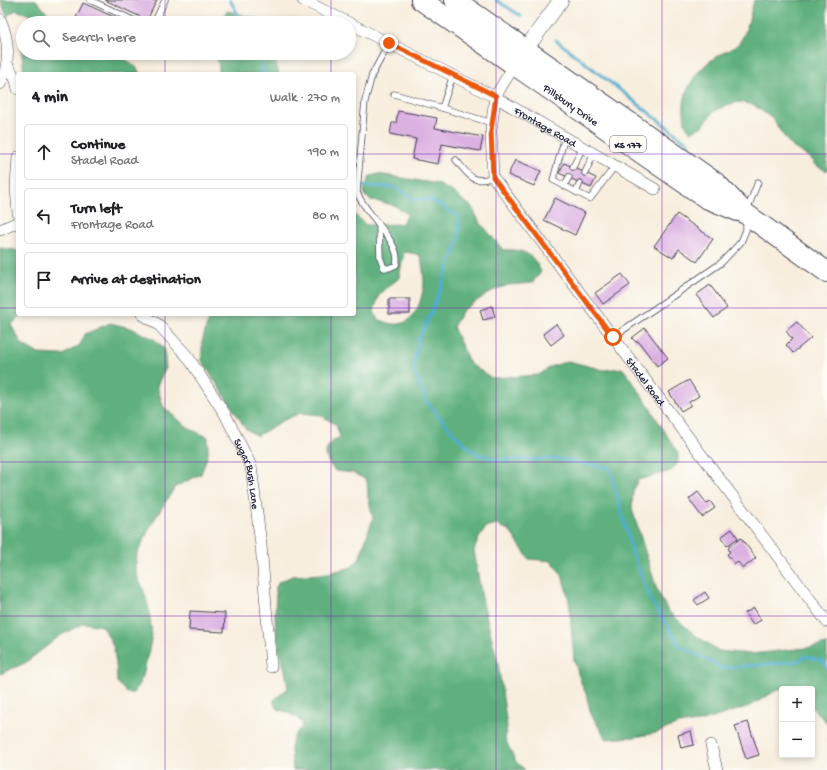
<!DOCTYPE html>
<html lang="en">
<head>
<meta charset="utf-8">
<style>
	:root { --surface:#fff; --page:#f2f2f2; --text:#202124; --muted:#757577; --line:#e0e0e0 }
	body { margin:0; font-family:"Gochi Hand",sans-serif; background:var(--page); color:var(--text) }
	.controls { position:absolute; right:12px; bottom:12px; display:grid; overflow:hidden; border-radius:4px; box-shadow:0 2px 6px #0003 }
	.controls button { width:36px; height:36px; display:grid; place-items:center; padding:0; border:0; border-bottom:1px solid var(--line); background:var(--surface); color:var(--text); font:20px sans-serif }
	.stop { position:absolute; width:12px; height:12px; margin:-9px; border:3px solid #ea580c; border-radius:50%; background:#fff }
	.stop.end { background:#ea580c; border-color:#fff; box-shadow:0 1px 4px #0008 }
	.list { margin:0; padding:0; list-style:none }
	h2 { display:flex; justify-content:space-between; align-items:center; height:52px; margin:0; padding:0 16px; font-size:17px }
	h2 small { font-size:13px; font-weight:400; color:var(--muted) }
	.list li { display:grid; grid-template-columns:26px 1fr auto; gap:12px; align-items:center; box-sizing:border-box; height:56px; margin:0 8px 8px; padding:0 8px; border:1px solid var(--line); border-radius:4px }
	.list b { display:block; font-size:15px; white-space:nowrap }
	.list p { margin:0; font-size:13px; white-space:nowrap; color:var(--muted) }
	.list em { font-size:13px; font-style:normal; color:var(--muted) }
	.icon { flex:none; width:22px; height:22px; fill:none; stroke:currentColor; stroke-width:2; stroke-linecap:round; stroke-linejoin:round }
	.map { position:relative; flex:none; width:827px; height:770px; overflow:hidden }
	.search { position:absolute; background:var(--surface); box-shadow:0 2px 6px #0003; left:16px; top:16px; width:340px; height:44px; display:flex; align-items:center; gap:10px; box-sizing:border-box; padding:0 14px; border-radius:22px; color:var(--muted); font-size:15px }
	.panel { position:absolute; background:var(--surface); box-shadow:0 2px 6px #0003; left:16px; top:72px; width:340px; height:244px; border-radius:4px }
	.map>svg:first-child { display:block }
</style>
</head>
<body>
<div class="map">
<svg width="827" height="770" viewBox="0 0 827 770">
	<rect width="100%" height="100%" fill="#fdfcf7"/>
	<filter id="ink" filterUnits="userSpaceOnUse"><feTurbulence type="fractalNoise" baseFrequency=".025" numOctaves="2"/><feDisplacementMap in="SourceGraphic" scale="8" xChannelSelector="R" yChannelSelector="G"/><feConvolveMatrix kernelMatrix="1 2 1 2 8 2 1 2 1" color-interpolation-filters="sRGB"/></filter>
	<filter id="wash" filterUnits="userSpaceOnUse"><feTurbulence type="fractalNoise" baseFrequency=".012" numOctaves="4" result="noise"/><feDisplacementMap in="SourceGraphic" scale="16" xChannelSelector="R" yChannelSelector="G"/><feGaussianBlur stdDeviation="0.9" result="paint"/><feColorMatrix in="noise" values="0 0 0 0 0 0 0 0 0 0 0 0 0 0 0 0 0 1.4 0 .05"/><feComposite in="paint" operator="in"/></filter>
	<g filter="url(#wash)">
		<rect width="100%" height="100%" fill="#f8eede"/>
		<!-- forest -->
		<g fill="#5fb07e" stroke="#40695c" fill-rule="evenodd">
			<polygon points="0,0 36,0 56,23 33,23 33,16 16,10 7,16"/>
			<path d="M754 0H827V171L815 165 810 158 791 146 778 128 775 121 754 105 739 102 727 105 713 112 703 126 691 132C684 125 685 123 684 113 682 92 695 71 713 59 719 54 734 49 739 43 748 31 750 14 754 0Z"/>
			<polygon points="227,11 258,19 261,23 220,23"/>
			<polygon points="23,40 23,53 118,53 137,68 140,74 24,74 21,45"/>
			<polygon points="216,53 273,53 279,74 217,74 219,67"/>
			<path d="M378 174 438 184 451 191 472 207 479 221 503 250C523 249 533 253 541 272L532 283 508 285 492 291 463 310 453 327 470 364 492 378 539 375 550 367 568 361 604 370 622 368 629 376 650 408 678 453V463L671 471 638 480 633 491 632 509 657 590 668 611 695 635 719 651 751 654 806 648 827 644V723L812 708V689H779L750 706 700 722 678 724 656 733 635 737 606 739 591 714 586 694 580 680 574 660 569 600 562 575 552 561 529 559 509 530 496 525 487 526 479 538 474 550 482 599 498 663 507 726 505 739 516 762 525 770H293C292 751 286 741 303 726 300 716 285 712 276 708L273 701 288 688 285 670 277 645 275 615 276 587 279 582 292 576 322 574 350 568 359 559 373 518 368 497 367 480 353 473 335 471C329 464 322 454 329 445 331 441 337 439 340 437L336 425 321 415 300 413 282 421 257 436 246 429 202 361V342L210 314H354V214L366 225 401 224 408 214 393 205 371 200 365 196 364 190 370 176ZM404 252 417 254 421 257C422 265 424 274 424 282 422 301 415 327 392 324 387 323 381 320 377 319L374 311 379 295 399 278Z"/>
			<polygon points="0,248 15,250 18,252 18,314 23,314 11,325 22,344 39,354 63,355 80,345 85,334 110,323 131,328 154,339 164,348 166,368 157,385 163,406 177,419 192,430 208,437 208,454 201,474 175,487 151,525 137,554 136,573 145,594 149,610 152,636 143,676 134,693 127,693 117,682 116,663 113,646 103,626 84,623 61,635 25,663 0,674"/>
		</g>
		<g fill="none" stroke-linecap="round" stroke-linejoin="round">
			<!-- stream -->
			<g stroke="#50adce" stroke-width="3">
				<polyline points="230,0 243,23"/>
				<polyline points="496,0 521,16"/>
				<polyline points="556,40 689,144"/>
				<polyline points="256,53 264,74"/>
				<polyline points="354,186 394,187 415,199 431,200 459,216 459,239 430,316 418,341 413,368 426,401 455,435 477,454 498,460 558,459 610,468 632,551 650,599 680,646 722,668 783,663 799,661 805,656 823,661 827,667"/>
			</g>
		</g>
		<g id="blocks">
			<!-- building -->
			<g fill="#dbb1e2">
				<polygon points="105,0 157,0 147,20"/>
				<polygon points="83,3 127,23 81,23 75,20"/>
				<polygon points="157,53 173,53 171,59"/>
				<polygon points="398,111 437,118 435,128 483,137 480,151 442,144 438,164 412,159 416,139 390,134 392,123 396,123"/>
				<polygon points="515,160 541,171 534,186 508,175"/>
				<polygon points="564,163 596,178 591,188 559,173"/>
				<polygon points="555,198 585,213 575,235 544,220"/>
				<polygon points="677,214 713,239 697,262 679,249 673,258 654,246"/>
				<polygon points="622,274 630,285 603,304 595,293"/>
				<polygon points="710,285 727,308 714,318 696,295"/>
				<rect x="389" y="299" width="21" height="15"/>
				<polygon points="492,306 495,317 483,320 480,310"/>
				<polygon points="797,322 811,338 793,353 786,345 792,339 786,331"/>
				<polygon points="556,324 564,335 551,345 543,334"/>
				<polygon points="645,328 668,358 657,366 638,341 636,342 632,338"/>
				<polygon points="689,380 699,396 689,402 691,405 681,411 669,392"/>
				<polygon points="698,492 707,504 710,501 715,508 702,517 689,499"/>
				<polygon points="732,529 738,538 727,546 721,537"/>
				<polygon points="741,538 756,558 743,568 738,562 735,564 727,554 730,552 728,548"/>
				<polygon points="705,592 709,598 698,605 694,600"/>
				<polygon points="754,608 761,620 753,625 745,613"/>
				<polygon points="190,611 225,613 224,632 189,630"/>
				<polygon points="748,722 759,755 746,759 735,726"/>
				<polygon points="691,731 694,745 681,748 678,735"/>
			</g>
		</g>
	</g>
	<g filter="url(#ink)">
		<use href="#blocks" fill-opacity="0" stroke="#424153" stroke-width="1"/>
		<g fill="none" stroke-linecap="round" stroke-linejoin="round">
			<defs>
				<g id="lane">
					<polyline points="90,0 139,23"/>
					<polyline points="154,23 165,0"/>
					<polyline points="394,94 442,108 453,75"/>
					<polyline points="442,108 492,123"/>
					<polyline points="565,137 553,180 590,199 615,166"/>
					<path d="M456 160C469 175 472 185 493 177"/>
					<polyline points="573,167 583,147"/>
					<polyline points="585,173 594,153"/>
					<polyline points="564,186 569,177"/>
					<polyline points="576,192 580,183"/>
					<polyline points="747,210 758,182"/>
					<path d="M379 224 380 257 384 268H389L396 265C404 244 362 211 357 192L365 101 372 75 389 43"/>
					<polyline points="613,337 721,263 741,242 746,230 746,220"/>
				</g>
				<g id="street">
					<polyline points="303,0 349,23"/>
					<path d="M0 19C9 39 11 63 0 84"/>
					<path id="s1" d="M349 23 495 97 655 189"/>
					<polyline points="7,64 16,80 18,89"/>
					<path id="s2" d="M515 64 495 97 491 131 493 177 827 622"/>
					<polyline points="18,157 16,187 18,213"/>
					<polyline points="0,230 18,222"/>
					<path id="s3" d="M142 314 159 325 188 357 225 414 251 466 261 545 271 667"/>
					<polyline points="711,745 717,770"/>
				</g>
				<polyline id="secondary" points="520,57 561,0"/>
				<g id="highway">
					<path id="s4" d="M421 0 706 198 738 211"/>
					<polyline points="455,0 716,183 746,214 827,272"/>
				</g>
			</defs>
			<!-- lane casing -->
			<use href="#lane" stroke="#424153" stroke-width="7"/>
			<!-- street casing -->
			<use href="#street" stroke="#424153" stroke-width="12"/>
			<!-- secondary casing -->
			<use href="#secondary" stroke="#424153" stroke-width="16"/>
			<!-- highway casing -->
			<use href="#highway" stroke="#424153" stroke-width="22"/>
			<!-- lane -->
			<use href="#lane" stroke="#fff" stroke-width="5.5"/>
			<!-- street -->
			<use href="#street" stroke="#fff" stroke-width="11"/>
			<!-- secondary -->
			<use href="#secondary" stroke="#fff" stroke-width="15"/>
			<!-- highway -->
			<use href="#highway" stroke="#fff" stroke-width="20"/>
		</g>
	</g>
	<g fill="none" stroke-linecap="round" stroke-linejoin="round" filter="url(#ink)">
		<!-- route -->
		<polyline stroke="#ea580c" stroke-width="5" points="389,43 496,96 491,131 493,177 613,337"/>
	</g>
	<!-- grid -->
	<path fill="none" stroke="#7b2cbf" stroke-width="1" stroke-opacity="0.55" d="M165 0V23M331 0V23M496 0V770M662 0V770M165 53V74M331 53V74M0 154H18M354 154H827M0 308H18M354 308H827M165 314V770M331 314V770M0 462H827M0 616H827"/>
	<g text-anchor="middle" stroke-width="4" stroke-linejoin="round" paint-order="stroke">
		<!-- shield labels -->
		<rect fill="#fdfcf7" stroke="#646373" stroke-width="1" x="610" y="136" width="36" height="16" rx="3"/>
		<g font-size="10" font-weight="bold" fill="#22223b">
			<text x="628" y="148">KS 177</text>
		</g>
		<!-- street labels -->
		<g font-size="11" fill="#22223b" stroke="#fdfcf7">
			<text dy="4" stroke="none"><textPath href="#s4" startOffset="183">Pillsbury Drive</textPath></text>
			<text dy="4" stroke="none"><textPath href="#s1" startOffset="222">Frontage Road</textPath></text>
			<text dy="4" stroke="none"><textPath href="#s2" startOffset="374">Stadel Road</textPath></text>
			<text dy="4" stroke="none"><textPath href="#s3" startOffset="196">Sugar Bush Lane</textPath></text>
		</g>
	</g>
</svg>
<div class="controls">
<button>+</button>
<button>−</button>
</div>
<div class="stop" style="left:613px;top:337px"></div>
<div class="stop end" style="left:389px;top:43px"></div>
<div class="search"><svg class="icon" aria-label="search" viewBox="0 0 24 24"><circle cx="10" cy="10" r="6"/><path d="M15 15l6 6"/></svg>Search here</div>
<section class="panel">
<h2>4 min<small>Walk · 270 m</small></h2>
<ul class="list">
<li><svg class="icon" aria-label="ahead" viewBox="0 0 24 24"><path d="M12 20V5M6 11l6-6 6 6"/></svg><div><b>Continue</b><p>Stadel Road</p></div><em>190 m</em></li>
<li><svg class="icon" aria-label="left" viewBox="0 0 24 24"><path d="M17 20v-9H6M10 6l-5 5 5 5"/></svg><div><b>Turn left</b><p>Frontage Road</p></div><em>80 m</em></li>
<li><svg class="icon" aria-label="arrive" viewBox="0 0 24 24"><path d="M6 21V4h12l-3 4 3 4H6"/></svg><div><b>Arrive at destination</b></div></li>
</ul>
</section>
</div>
</body>
</html>
